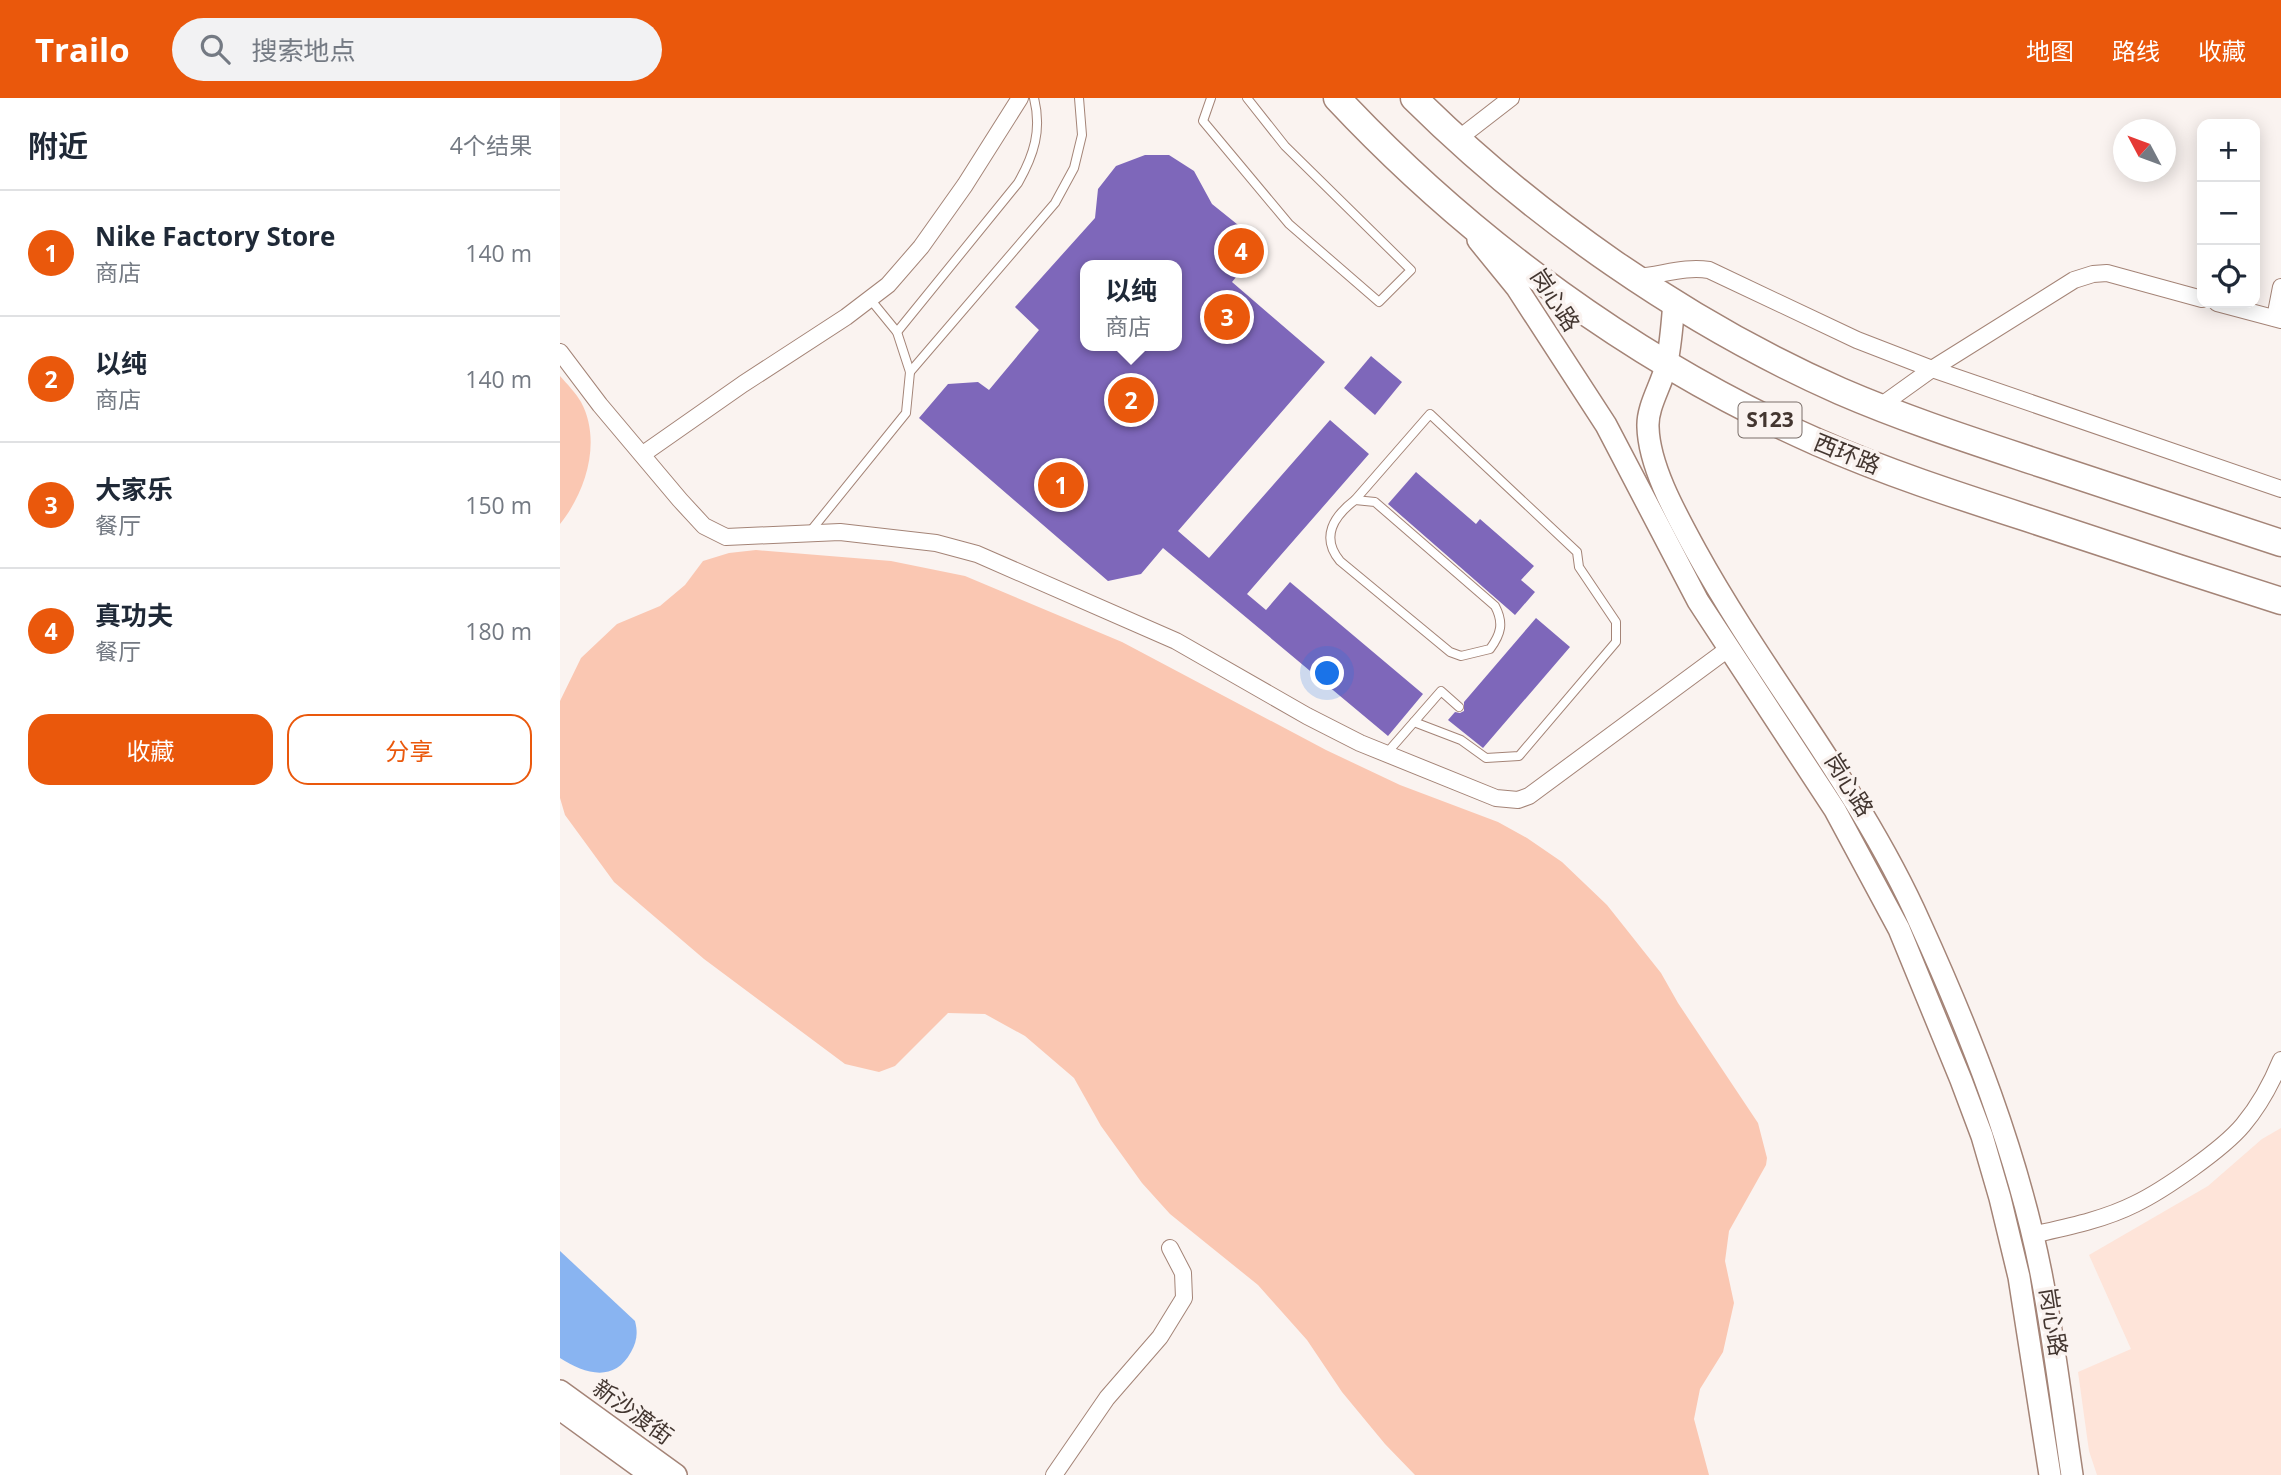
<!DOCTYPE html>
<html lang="zh">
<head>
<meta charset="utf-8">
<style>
	:root { --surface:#fff; --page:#f2f2f3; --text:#1f2937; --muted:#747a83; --line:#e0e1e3; --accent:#ea580c }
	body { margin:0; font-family:"Open Sans","Noto Sans SC",sans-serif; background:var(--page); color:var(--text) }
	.controls { position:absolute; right:21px; top:21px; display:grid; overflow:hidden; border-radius:14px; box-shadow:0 4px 18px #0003 }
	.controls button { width:63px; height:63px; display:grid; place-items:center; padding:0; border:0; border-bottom:2px solid var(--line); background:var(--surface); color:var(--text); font:35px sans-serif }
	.compass { position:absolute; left:1553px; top:21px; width:63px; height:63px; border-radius:50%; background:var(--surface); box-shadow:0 4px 18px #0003; rotate:311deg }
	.you { position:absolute; left:768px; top:576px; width:24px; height:24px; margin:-18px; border:5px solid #fff; border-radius:50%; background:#1a73e8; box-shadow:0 0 0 10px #1a73e833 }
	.badge { display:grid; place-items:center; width:46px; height:46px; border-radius:50%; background:var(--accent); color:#fff; font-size:23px; font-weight:700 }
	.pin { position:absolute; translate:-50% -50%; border:4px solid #fff; box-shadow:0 2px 7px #0006 }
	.popup { position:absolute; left:520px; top:162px; width:102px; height:91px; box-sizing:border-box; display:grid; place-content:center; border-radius:14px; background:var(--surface); filter:drop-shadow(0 2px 5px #0005); font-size:23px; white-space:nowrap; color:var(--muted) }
	.popup b { font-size:26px; color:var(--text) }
	.popup::after { content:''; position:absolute; left:50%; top:100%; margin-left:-14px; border:14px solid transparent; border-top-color:var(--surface) }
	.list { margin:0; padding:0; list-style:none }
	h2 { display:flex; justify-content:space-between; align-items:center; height:91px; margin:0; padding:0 28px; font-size:30px }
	h2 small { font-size:23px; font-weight:400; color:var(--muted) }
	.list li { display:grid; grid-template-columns:46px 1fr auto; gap:21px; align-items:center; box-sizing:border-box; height:126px; padding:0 28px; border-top:2px solid var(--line) }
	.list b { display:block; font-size:26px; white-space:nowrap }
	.list p { margin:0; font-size:23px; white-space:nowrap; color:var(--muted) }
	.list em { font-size:23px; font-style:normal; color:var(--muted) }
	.actions { display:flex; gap:14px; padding:21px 28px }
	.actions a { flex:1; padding:16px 0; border:2px solid var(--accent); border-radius:21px; text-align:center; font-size:24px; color:var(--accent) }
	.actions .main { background:var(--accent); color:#fff }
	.icon { flex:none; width:38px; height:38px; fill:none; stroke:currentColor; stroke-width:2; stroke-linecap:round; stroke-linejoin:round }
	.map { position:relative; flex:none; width:1721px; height:1377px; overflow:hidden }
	header { display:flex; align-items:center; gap:42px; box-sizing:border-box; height:98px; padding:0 35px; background:var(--accent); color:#fff }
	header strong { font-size:33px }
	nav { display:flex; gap:38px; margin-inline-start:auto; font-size:24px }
	.search { width:490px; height:63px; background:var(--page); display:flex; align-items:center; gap:18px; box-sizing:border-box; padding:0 24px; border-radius:38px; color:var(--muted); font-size:26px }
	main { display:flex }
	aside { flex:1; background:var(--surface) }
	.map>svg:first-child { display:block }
</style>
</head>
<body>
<header>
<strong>Trailo</strong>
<div class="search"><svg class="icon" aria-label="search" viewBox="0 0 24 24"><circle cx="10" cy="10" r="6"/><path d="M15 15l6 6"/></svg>搜索地点</div>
<nav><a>地图</a><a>路线</a><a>收藏</a></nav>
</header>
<main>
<aside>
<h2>附近<small>4个结果</small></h2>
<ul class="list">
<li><span class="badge">1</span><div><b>Nike Factory Store</b><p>商店</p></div><em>140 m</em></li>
<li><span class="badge">2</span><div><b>以纯</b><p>商店</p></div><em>140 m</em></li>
<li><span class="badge">3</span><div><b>大家乐</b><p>餐厅</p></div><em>150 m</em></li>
<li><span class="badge">4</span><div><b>真功夫</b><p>餐厅</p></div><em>180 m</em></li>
</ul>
<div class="actions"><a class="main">收藏</a><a>分享</a></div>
</aside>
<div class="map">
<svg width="1721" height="1377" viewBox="0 0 1721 1377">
	<rect width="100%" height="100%" fill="#faf3f0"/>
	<!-- built -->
	<polygon fill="#fee4d9" points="1721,1030 1721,1377 1537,1377 1529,1353 1518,1274 1571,1251 1529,1157 1648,1088 1702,1041"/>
	<!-- green -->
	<g fill="#fac7b2">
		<path d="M0 278C7 286 16 295 21 304 42 343 26 394 0 426Z"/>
		<polygon points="196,452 331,463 405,478 562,544 766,652 840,687 938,724 967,740 1002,764 1047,807 1101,875 1118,905 1198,1025 1207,1060 1206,1067 1169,1133 1165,1163 1174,1205 1163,1254 1140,1291 1134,1321 1149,1377 855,1377 825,1346 782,1294 747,1242 698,1187 610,1116 582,1085 541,1028 514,980 465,938 425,916 388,915 335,968 319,974 285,966 144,861 54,784 5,717 0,700 0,603 21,560 57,526 100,508 125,487 143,463 169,455"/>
	</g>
	<!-- water -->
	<path fill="#89b4f1" d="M0 1153 75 1223C78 1235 77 1243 71 1254 54 1285 25 1276 0 1260Z"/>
	<!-- building -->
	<g fill="#7e67ba" fill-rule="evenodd">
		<path d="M585 57H609L634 73 652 106 703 147 672 184 765 264 618 433 649 460 770 322 809 356 687 496 706 512 730 484 863 596 828 638 603 450 581 476 548 483 359 320 388 286 418 284 429 292 479 232 455 209 535 120 538 91 556 68ZM526 167H617V248H526Z"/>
		<polygon points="811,258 842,284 815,317 784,290"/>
		<polygon points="856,374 916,426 920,421 974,468 961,482 975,494 955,517 828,406"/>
		<polygon points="976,520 1010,549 923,650 888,622 895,614 900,615 904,613 904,604"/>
	</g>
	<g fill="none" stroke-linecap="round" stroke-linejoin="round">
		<defs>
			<g id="service">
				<polyline points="651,0 643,23 729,126 819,204 851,172 725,48 687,0"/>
				<path d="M337 234 458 85C474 57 482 32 474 0"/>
				<polyline points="350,274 495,105 514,70 522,37 519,0"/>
				<polyline points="795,402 870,316 1017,454 1019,469 1056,524 1056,544 959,658 926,660 901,642 854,624"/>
				<path d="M795 402 815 404 935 508C944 525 941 536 930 551L901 558 890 554 780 463C760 439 774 418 795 402Z"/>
				<polyline points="249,435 346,315 350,274 337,234 310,201"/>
				<polyline points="826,656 881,593 899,609"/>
			</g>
			<g id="minor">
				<polyline points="898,41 951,0"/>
				<path d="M1077 179C1102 177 1125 168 1149 172L1297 242 1372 271 1721 391"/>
				<polyline points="1657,205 1721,222"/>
				<polyline points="1715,220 1721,189"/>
				<polyline points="0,254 40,307 120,402 144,428 166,439 280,434 376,445 417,456 616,543 747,618 800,645 936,700 958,702 969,698 1168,551"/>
				<polyline points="1319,309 1372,271 1514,182 1533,176 1547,175 1642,201"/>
				<polyline points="83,356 183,286 286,219 328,187 361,149 405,87 460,0"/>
				<path d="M1472 1137C1507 1129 1543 1122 1575 1106 1604 1092 1663 1051 1683 1027 1699 1008 1712 984 1721 962"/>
				<polyline points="494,1377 547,1300 600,1239 624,1200 623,1175 610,1150"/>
			</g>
			<g id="tertiary">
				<polyline points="918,142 957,190 1046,327 1138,503 1275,712 1339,831 1401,982 1422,1038 1440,1100 1459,1179 1490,1377"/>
				<path d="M1114 205C1112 225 1111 248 1106 268 1101 288 1087 309 1088 329 1089 369 1117 418 1136 453 1206 580 1301 692 1360 825 1411 937 1457 1054 1481 1175 1494 1242 1502 1310 1512 1377"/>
				<polyline points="0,1293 116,1377"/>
				<polyline points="0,1311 91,1377"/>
			</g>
			<g id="primary">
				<path d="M777 0C911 143 1078 265 1257 344 1325 374 1396 397 1467 420 1552 448 1636 476 1721 503"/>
				<path d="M854 0C974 119 1126 225 1280 293 1347 322 1416 344 1485 367 1563 393 1642 419 1721 445"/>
			</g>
		</defs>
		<!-- service casing -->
		<use href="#service" stroke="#a48477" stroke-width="10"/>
		<!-- minor casing -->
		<use href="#minor" stroke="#a48477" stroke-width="18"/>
		<!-- tertiary casing -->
		<use href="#tertiary" stroke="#a48477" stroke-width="24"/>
		<!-- primary casing -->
		<use href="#primary" stroke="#a48477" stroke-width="29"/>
		<!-- service -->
		<use href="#service" stroke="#fff" stroke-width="8"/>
		<!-- minor -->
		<use href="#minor" stroke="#fff" stroke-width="16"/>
		<!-- tertiary -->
		<use href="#tertiary" stroke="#fff" stroke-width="21"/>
		<!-- primary -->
		<use href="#primary" stroke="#fff" stroke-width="26"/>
	</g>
	<g text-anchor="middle" stroke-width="7" stroke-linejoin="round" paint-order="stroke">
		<!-- shield labels -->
		<rect fill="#faf3f0" stroke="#7a6f6a" stroke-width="2" x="1178.5" y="304.5" width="63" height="35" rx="5"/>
		<g font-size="21" font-weight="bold" fill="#433630">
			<text x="1210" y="329">S123</text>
		</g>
		<!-- street labels -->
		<g font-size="23" fill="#433630" stroke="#faf3f0">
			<text transform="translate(995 202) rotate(57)" y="8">岗心路</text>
			<text transform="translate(1287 356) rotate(22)" y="8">西环路</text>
			<text transform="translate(1289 687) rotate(58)" y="8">岗心路</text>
			<text transform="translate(1493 1224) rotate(81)" y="8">岗心路</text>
			<text transform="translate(73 1314) rotate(36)" y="8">新沙渡街</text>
		</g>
	</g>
</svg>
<div class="controls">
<button>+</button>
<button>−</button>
<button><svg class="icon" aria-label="locate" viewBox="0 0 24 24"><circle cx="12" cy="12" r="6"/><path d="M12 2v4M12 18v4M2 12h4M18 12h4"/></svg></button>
</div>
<svg class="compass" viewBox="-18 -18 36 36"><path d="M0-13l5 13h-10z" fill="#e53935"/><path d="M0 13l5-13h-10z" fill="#747a83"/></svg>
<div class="you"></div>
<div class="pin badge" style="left:501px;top:387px">1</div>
<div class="pin badge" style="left:571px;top:302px">2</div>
<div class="popup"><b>以纯</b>商店</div>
<div class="pin badge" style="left:667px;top:219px">3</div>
<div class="pin badge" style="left:681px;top:153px">4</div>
</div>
</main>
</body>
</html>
